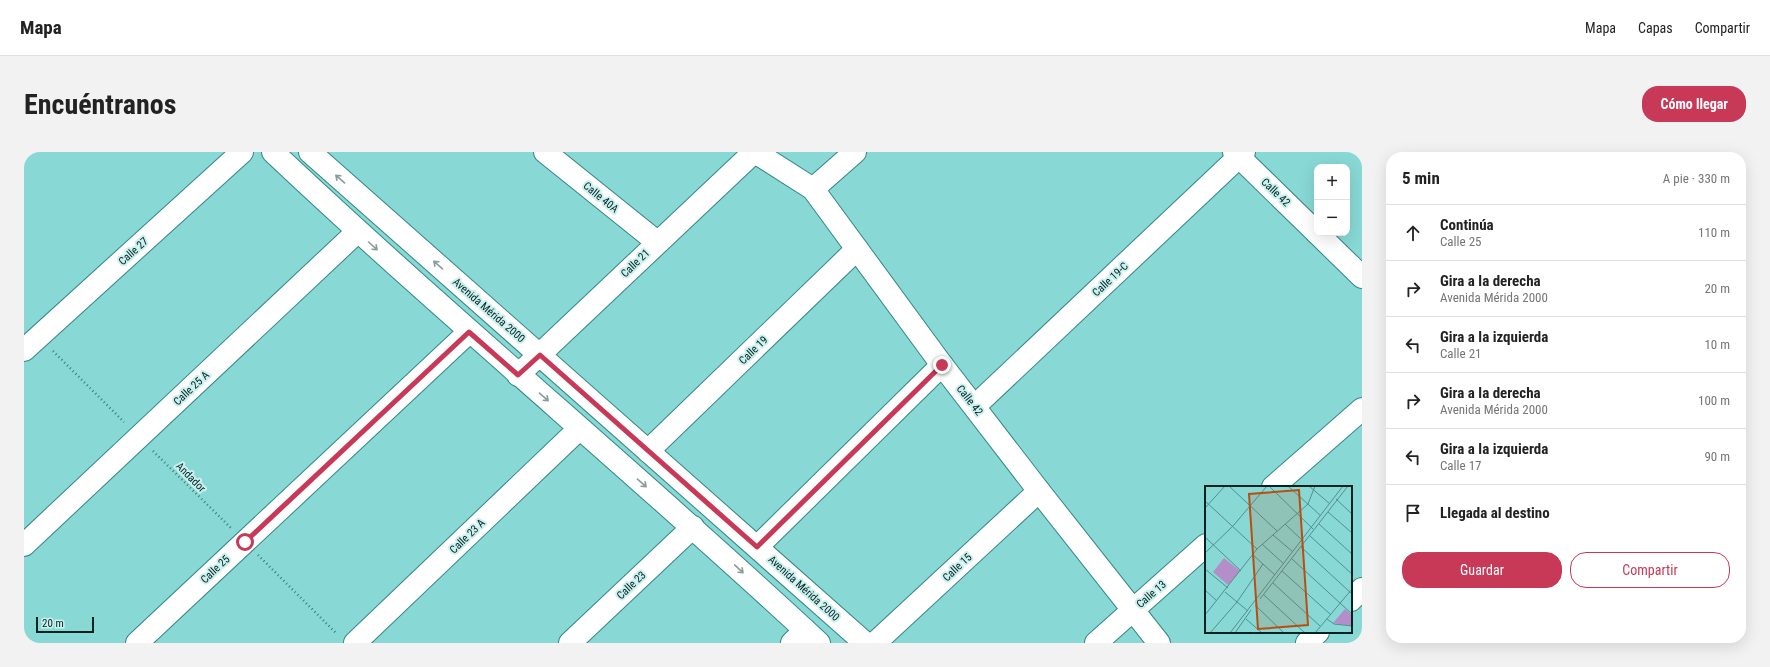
<!DOCTYPE html>
<html lang="es">
<head>
<meta charset="utf-8">
<style>
	:root { --surface:#fff; --page:#f2f2f2; --text:#222; --muted:#767676; --line:#e0e0e0; --accent:#c83857 }
	body { margin:0; font-family:"Roboto Condensed",sans-serif; background:var(--page); color:var(--text) }
	.controls { position:absolute; right:12px; top:12px; display:grid; overflow:hidden; border-radius:8px; box-shadow:0 4px 16px #0002 }
	.controls button { width:36px; height:36px; display:grid; place-items:center; padding:0; border:0; border-bottom:1px solid var(--line); background:var(--surface); color:var(--text); font:20px sans-serif }
	.scale { position:absolute; left:12px; bottom:10px; width:58px; box-sizing:border-box; padding-left:4px; border:2px solid #002221; border-top:0; font-size:11px; line-height:14px; white-space:nowrap; color:#002221; -webkit-text-stroke:3px #cbf0ee; paint-order:stroke }
	.stop { position:absolute; width:12px; height:12px; margin:-9px; border:3px solid #c83857; border-radius:50%; background:#fff }
	.stop.end { background:#c83857; border-color:#fff; box-shadow:0 1px 4px #0008 }
	.list { margin:0; padding:0; list-style:none }
	h2 { display:flex; justify-content:space-between; align-items:center; height:52px; margin:0; padding:0 16px; font-size:17px }
	h2 small { font-size:13px; font-weight:400; color:var(--muted) }
	.list li { display:grid; grid-template-columns:26px 1fr auto; gap:12px; align-items:center; box-sizing:border-box; height:56px; padding:0 16px; border-top:1px solid var(--line) }
	.list b { display:block; font-size:15px; white-space:nowrap }
	.list p { margin:0; font-size:13px; white-space:nowrap; color:var(--muted) }
	.list em { font-size:13px; font-style:normal; color:var(--muted) }
	.actions { display:flex; gap:8px; padding:12px 16px }
	.actions a { flex:1; padding:9px 0; border:1px solid var(--accent); border-radius:16px; text-align:center; font-size:14px; color:var(--accent) }
	.actions .main { background:var(--accent); color:#fff }
	.icon { flex:none; width:22px; height:22px; fill:none; stroke:currentColor; stroke-width:2; stroke-linecap:round; stroke-linejoin:round }
	.map { position:relative; flex:none; width:1338px; height:491px; overflow:hidden; border-radius:16px }
	header { display:flex; align-items:center; gap:24px; box-sizing:border-box; height:56px; padding:0 20px; background:var(--surface); border-bottom:1px solid var(--line) }
	header strong { font-size:19px }
	nav { display:flex; gap:22px; margin-inline-start:auto; font-size:14px }
	.intro { display:flex; align-items:center; justify-content:space-between; box-sizing:border-box; height:96px; padding:0 24px }
	h1 { margin:0; font-size:28px }
	.button { padding:10px 18px; border-radius:16px; background:var(--accent); color:#fff; font-size:14px; font-weight:700 }
	main { display:flex; gap:24px; padding:0 24px }
	aside { flex:1; background:var(--surface); border-radius:16px; box-shadow:0 4px 16px #0002 }
	.map>svg:first-child { display:block }
</style>
</head>
<body>
<header>
<strong>Mapa</strong>
<nav><a>Mapa</a><a>Capas</a><a>Compartir</a></nav>
</header>
<div class="intro"><h1>Encuéntranos</h1><a class="button">Cómo llegar</a></div>
<main>
<div class="map">
<svg width="1338" height="491" viewBox="0 0 1338 491">
	<rect width="100%" height="100%" fill="#88d8d5"/>
	<g fill="none" stroke-linecap="round" stroke-linejoin="round">
		<defs>
			<g id="street">
				<polyline points="521,0 633,90"/>
				<polyline points="731,0 789,37 918,213 1015,339 1135,491"/>
				<polyline points="1210,0 1293,81"/>
				<polyline points="789,37 831,0"/>
				<polyline points="1293,81 1338,125"/>
				<polyline points="0,198 218,0"/>
				<polyline points="494,223 730,0"/>
				<polyline points="951,254 1220,0"/>
				<polyline points="624,299 833,97"/>
				<polyline points="1249,335 1338,257"/>
				<polyline points="0,393 333,80"/>
				<polyline points="733,395 918,213"/>
				<polyline points="1327,448 1338,437"/>
				<polyline points="113,491 445,180"/>
				<polyline points="331,491 555,277"/>
				<polyline points="546,491 669,375"/>
				<polyline points="768,491 781,478"/>
				<polyline points="851,491 1015,339"/>
				<polyline points="1072,491 1182,393"/>
				<polyline points="1283,491 1294,480"/>
			</g>
			<g id="secondary">
				<path d="M249 0C427 168 616 324 795 491"/>
				<polyline points="286,0 841,491"/>
			</g>
		</defs>
		<!-- street casing -->
		<use href="#street" stroke="#348684" stroke-width="24"/>
		<!-- secondary casing -->
		<use href="#secondary" stroke="#348684" stroke-width="24"/>
		<!-- path -->
		<g stroke="#427a78" stroke-width="2.5" stroke-dasharray="1 3" stroke-linecap="butt">
			<polyline points="29,199 100,270"/>
			<polyline points="129,299 207,376"/>
			<polyline points="234,403 313,482"/>
		</g>
		<!-- street -->
		<use href="#street" stroke="#fff" stroke-width="22"/>
		<!-- secondary -->
		<use href="#secondary" stroke="#fff" stroke-width="22"/>
	</g>
	<!-- one-way arrows -->
	<defs><path id="oneway-shaft" d="M-6 0H5M1.5-3L5.5 0L1.5 3" fill="none" stroke-width="1.6" stroke-linecap="round" stroke-linejoin="round"/></defs>
	<g stroke="#8c9c9b">
		<use href="#oneway-shaft" transform="translate(316 27) rotate(-139)"/>
		<use href="#oneway-shaft" transform="translate(349 94) rotate(42)"/>
		<use href="#oneway-shaft" transform="translate(414 113) rotate(-139)"/>
		<use href="#oneway-shaft" transform="translate(520 245) rotate(41)"/>
		<use href="#oneway-shaft" transform="translate(618 331) rotate(41)"/>
		<use href="#oneway-shaft" transform="translate(715 417) rotate(43)"/>
	</g>
	<g fill="none" stroke-linecap="round" stroke-linejoin="round">
		<!-- route -->
		<polyline stroke="#c83857" stroke-width="5" points="221,390 445,180 494,223 516,203 733,395 918,213"/>
	</g>
	<g text-anchor="middle" stroke-width="4" stroke-linejoin="round" paint-order="stroke">
		<!-- street labels -->
		<g font-size="11" fill="#002221" stroke="#cbf0ee">
			<text transform="translate(1252 40) rotate(44)" y="4">Calle 42</text>
			<text transform="translate(577 45) rotate(39)" y="4">Calle 40A</text>
			<text transform="translate(109 99) rotate(-42)" y="4">Calle 27</text>
			<text transform="translate(611 111) rotate(-44)" y="4">Calle 21</text>
			<text transform="translate(1086 127) rotate(-43)" y="4">Calle 19-C</text>
			<text transform="translate(465 158) rotate(41)" y="4">Avenida Mérida 2000</text>
			<text transform="translate(729 198) rotate(-44)" y="4">Calle 19</text>
			<text transform="translate(167 236) rotate(-43)" y="4">Calle 25 A</text>
			<text transform="translate(946 248) rotate(52)" y="4">Calle 42</text>
			<text transform="translate(167 325) rotate(45)" y="4">Andador</text>
			<text transform="translate(443 384) rotate(-44)" y="4">Calle 23 A</text>
			<text transform="translate(933 415) rotate(-43)" y="4">Calle 15</text>
			<text transform="translate(191 417) rotate(-43)" y="4">Calle 25</text>
			<text transform="translate(607 433) rotate(-43)" y="4">Calle 23</text>
			<text transform="translate(780 436) rotate(42)" y="4">Avenida Mérida 2000</text>
			<text transform="translate(1127 442) rotate(-41)" y="4">Calle 13</text>
		</g>
	</g>
	<!-- overview -->
	<g transform="translate(1181 334)">
		<rect width="147" height="147" fill="#88d8d5"/>
		<path d="M19 72 35 85 23 99 8 86ZM140 123 147 129V140L128 137Z" fill="#b38ec8"/>
		<path fill="none" stroke="#528f8d" stroke-width="1" d="M24 0 72 45M64 0 108 43M83 0 116 30M104 0 125 18M131 13 147 28M0 15 52 63M0 22 20 0M123 26 147 47M80 38 97 54M114 38 147 68M68 49 88 66M105 50 147 88M0 51 36 85M57 58 79 78M96 61 147 108M0 67 28 40 62 0M48 69 70 89M87 73 147 128M0 83 23 102M77 85 125 128M68 97 115 140M0 104 12 115M20 106 43 125M59 109 100 147M55 113 143 0M50 119 79 147M0 129 52 63 103 18 110 0M41 133 57 147M122 133 129 138 147 140M5 147 32 116 58 78M25 147 138 0M30 147 46 124M110 147 147 103"/>
		<path fill="#ba4e10" fill-opacity="0.15" stroke="#ba4e10" stroke-width="2" d="M94 4 103 139 53 143 44 8Z"/>
		<rect width="147" height="147" fill="none" stroke="#002221" stroke-width="2"/>
	</g>
</svg>
<div class="controls">
<button>+</button>
<button>−</button>
</div>
<div class="scale">20 m</div>
<div class="stop" style="left:221px;top:390px"></div>
<div class="stop end" style="left:918px;top:213px"></div>
</div>
<aside>
<h2>5 min<small>A pie · 330 m</small></h2>
<ul class="list">
<li><svg class="icon" aria-label="ahead" viewBox="0 0 24 24"><path d="M12 20V5M6 11l6-6 6 6"/></svg><div><b>Continúa</b><p>Calle 25</p></div><em>110 m</em></li>
<li><svg class="icon" aria-label="right" viewBox="0 0 24 24"><path d="M7 20v-9h11M14 6l5 5-5 5"/></svg><div><b>Gira a la derecha</b><p>Avenida Mérida 2000</p></div><em>20 m</em></li>
<li><svg class="icon" aria-label="left" viewBox="0 0 24 24"><path d="M17 20v-9H6M10 6l-5 5 5 5"/></svg><div><b>Gira a la izquierda</b><p>Calle 21</p></div><em>10 m</em></li>
<li><svg class="icon" aria-label="right" viewBox="0 0 24 24"><path d="M7 20v-9h11M14 6l5 5-5 5"/></svg><div><b>Gira a la derecha</b><p>Avenida Mérida 2000</p></div><em>100 m</em></li>
<li><svg class="icon" aria-label="left" viewBox="0 0 24 24"><path d="M17 20v-9H6M10 6l-5 5 5 5"/></svg><div><b>Gira a la izquierda</b><p>Calle 17</p></div><em>90 m</em></li>
<li><svg class="icon" aria-label="arrive" viewBox="0 0 24 24"><path d="M6 21V4h12l-3 4 3 4H6"/></svg><div><b>Llegada al destino</b></div></li>
</ul>
<div class="actions"><a class="main">Guardar</a><a>Compartir</a></div>
</aside>
</main>
</body>
</html>
